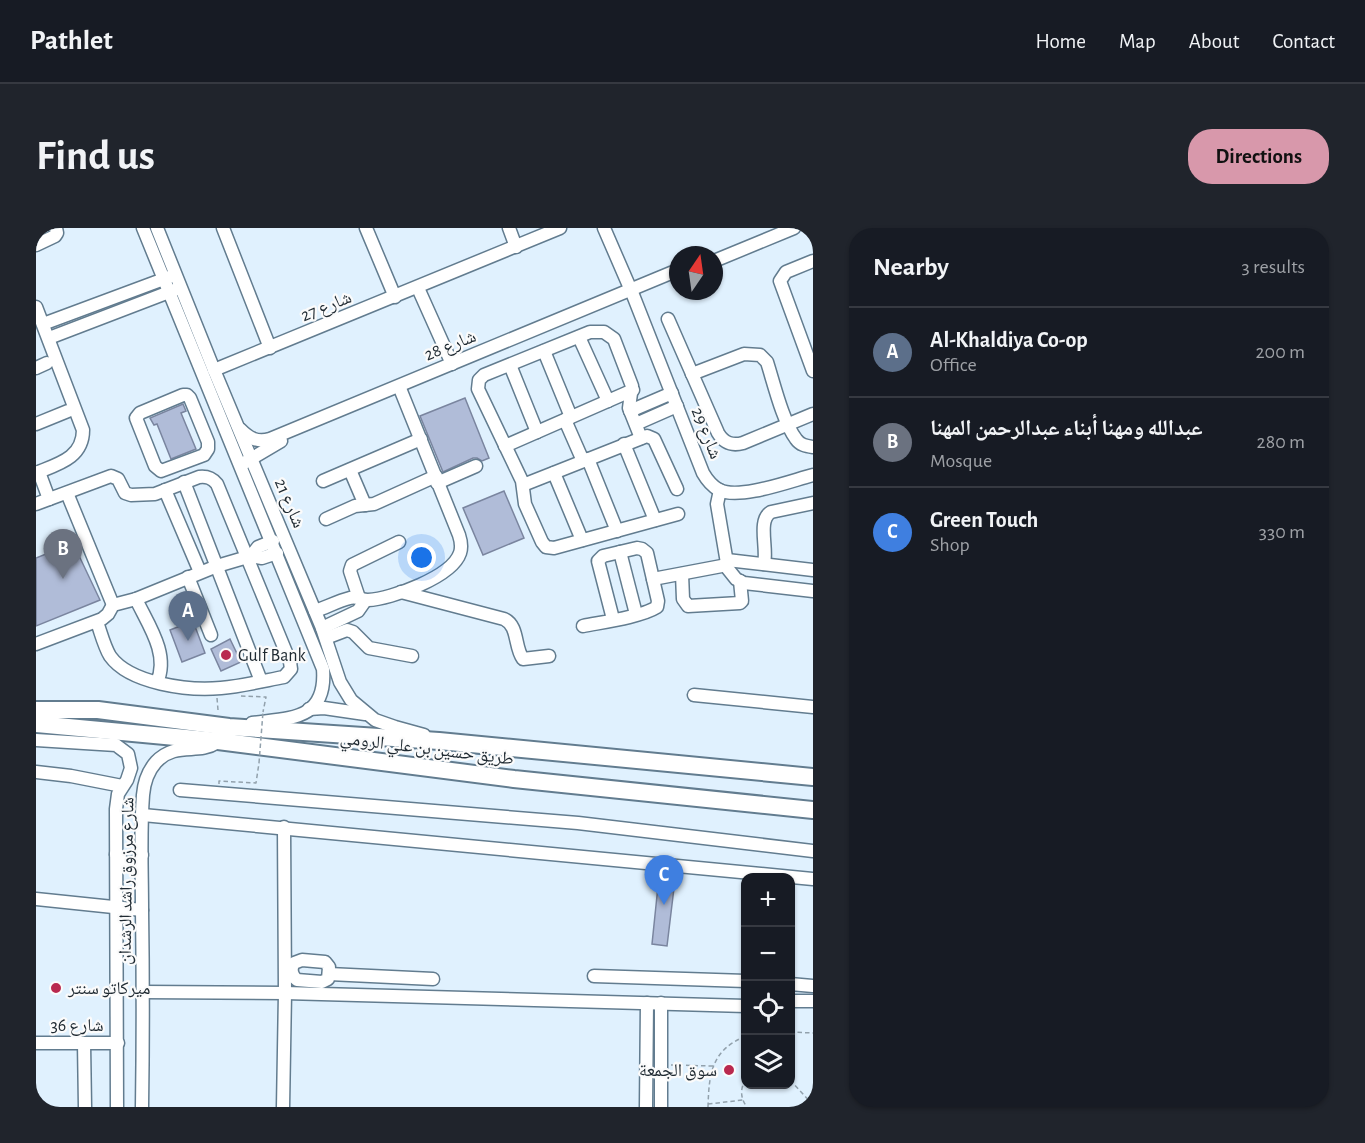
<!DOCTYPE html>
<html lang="en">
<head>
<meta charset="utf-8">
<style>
	:root { --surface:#171b24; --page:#20242c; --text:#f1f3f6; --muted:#9ea1a6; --line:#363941; --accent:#d898ab }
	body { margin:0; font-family:"Alegreya Sans","Noto Naskh Arabic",sans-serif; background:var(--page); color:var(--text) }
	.controls { position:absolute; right:18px; bottom:18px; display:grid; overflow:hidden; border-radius:12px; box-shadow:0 2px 4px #0004 }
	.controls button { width:54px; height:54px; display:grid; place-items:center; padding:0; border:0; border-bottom:2px solid var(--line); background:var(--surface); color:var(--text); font:30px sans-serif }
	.compass { position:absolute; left:633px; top:18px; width:54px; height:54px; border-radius:50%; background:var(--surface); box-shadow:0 2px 4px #0004; rotate:13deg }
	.you { position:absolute; left:386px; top:330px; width:21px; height:21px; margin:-15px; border:4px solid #fff; border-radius:50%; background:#1a73e8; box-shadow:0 0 0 9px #1a73e833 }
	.badge { display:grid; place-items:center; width:39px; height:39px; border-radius:50%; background:var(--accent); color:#fff; font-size:20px; font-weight:700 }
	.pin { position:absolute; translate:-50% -50px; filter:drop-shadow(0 2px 3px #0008) }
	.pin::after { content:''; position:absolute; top:32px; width:21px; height:18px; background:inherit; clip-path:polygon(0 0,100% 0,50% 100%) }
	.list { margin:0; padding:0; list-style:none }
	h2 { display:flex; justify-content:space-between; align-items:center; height:78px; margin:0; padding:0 24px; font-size:26px }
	h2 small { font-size:20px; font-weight:400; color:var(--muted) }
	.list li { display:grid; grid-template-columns:39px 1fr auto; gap:18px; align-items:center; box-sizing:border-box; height:90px; padding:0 24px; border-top:2px solid var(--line) }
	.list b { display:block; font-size:22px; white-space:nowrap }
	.list p { margin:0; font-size:20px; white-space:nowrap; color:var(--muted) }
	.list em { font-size:20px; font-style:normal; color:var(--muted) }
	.icon { flex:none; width:33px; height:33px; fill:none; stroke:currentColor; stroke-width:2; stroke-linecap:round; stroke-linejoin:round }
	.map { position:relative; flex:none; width:777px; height:879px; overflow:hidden; border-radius:24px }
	header { display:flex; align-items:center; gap:36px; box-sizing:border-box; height:84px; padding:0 30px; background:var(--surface); border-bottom:2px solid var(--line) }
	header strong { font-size:28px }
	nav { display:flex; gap:33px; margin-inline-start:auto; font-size:21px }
	.intro { display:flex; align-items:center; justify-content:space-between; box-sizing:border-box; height:144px; padding:0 36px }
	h1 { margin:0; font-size:42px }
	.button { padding:15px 27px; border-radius:24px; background:var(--accent); color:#111; font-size:21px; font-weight:700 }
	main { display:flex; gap:36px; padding:0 36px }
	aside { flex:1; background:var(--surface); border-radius:24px; box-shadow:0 2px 4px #0004 }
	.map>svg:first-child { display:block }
</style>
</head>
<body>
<header>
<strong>Pathlet</strong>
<nav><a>Home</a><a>Map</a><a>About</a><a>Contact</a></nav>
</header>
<div class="intro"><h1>Find us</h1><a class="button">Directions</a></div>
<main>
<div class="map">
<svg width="777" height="879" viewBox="0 0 777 879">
	<rect width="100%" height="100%" fill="#e0f1fe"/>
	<!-- building -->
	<g fill="#b0bcd8" stroke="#7a859f" stroke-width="1.5">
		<polygon points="429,170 453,230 446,233 441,230 437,230 407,244 384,188"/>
		<polygon points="147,176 150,183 145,185 160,221 135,231 121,196 118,197 114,190"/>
		<polygon points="468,263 488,310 447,327 427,280"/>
		<polygon points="37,315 64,372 0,398 0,330"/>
		<polygon points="157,393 169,425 146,434 134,402"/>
		<polygon points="194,411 205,434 185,443 175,421"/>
		<polygon points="622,658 638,660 631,718 616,716"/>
	</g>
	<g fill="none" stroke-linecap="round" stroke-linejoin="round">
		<defs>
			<g id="minor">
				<path d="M107 0 287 441C291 493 253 490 216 495"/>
				<polyline points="121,0 178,142 286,400 304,454 315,472 339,492 359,499 388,507"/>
				<polyline points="187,0 234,120"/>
				<polyline points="330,0 359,69"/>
				<polyline points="473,0 480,19"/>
				<path d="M568 0 597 67 667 245C671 252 676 258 683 262 704 272 754 253 777 247"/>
				<polyline points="0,17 19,8 21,5 20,0"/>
				<polyline points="678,33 758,0"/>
				<polyline points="777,33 750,44 744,53 777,143"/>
				<polyline points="382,60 416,136"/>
				<path d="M0 79 47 202C47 230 22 236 0 245"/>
				<path d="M632 91 682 205C688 215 696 218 707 215L777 186"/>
				<polyline points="7,96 136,48"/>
				<polyline points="543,109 572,173"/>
				<polyline points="13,110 141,61"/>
				<polyline points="508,123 535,189"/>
				<polyline points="474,137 501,204"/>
				<polyline points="0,140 11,135"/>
				<polyline points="178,142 524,0"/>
				<path d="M656 146 708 126 724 127 731 134C738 156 747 194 760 211 764 217 770 218 777 219"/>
				<polygon points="147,167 151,167 154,170 172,214 172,221 168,227 125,243 119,238 100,190 104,185"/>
				<polyline points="594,183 636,165"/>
				<polyline points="529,192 547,233"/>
				<polyline points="0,196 32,183"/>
				<polyline points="600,196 641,178"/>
				<path d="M204 201C213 210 221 215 234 211L642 42"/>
				<polyline points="605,210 593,180 596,158 578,111 568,104 554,104 448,147 443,152 442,161 486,253 489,276 506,314 510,319 518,320 642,286"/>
				<polyline points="588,216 619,292"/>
				<polyline points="469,218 597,162"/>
				<polyline points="552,231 581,303"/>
				<polyline points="208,235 245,213"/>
				<polyline points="314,242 329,277"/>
				<polyline points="3,244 13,271"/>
				<polyline points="518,245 546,312"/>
				<polyline points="287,253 385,211"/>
				<polyline points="148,254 225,453"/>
				<polyline points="401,255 440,238"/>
				<polyline points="487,257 611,208 618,211 641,261"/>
				<polyline points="129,262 164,344"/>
				<polyline points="684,262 681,276 692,341 700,351 708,355 777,363"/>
				<polyline points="31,265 77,377"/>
				<path d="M0 276 75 248 82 251 89 265 95 267 119 266 163 249C171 248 176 250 181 256L254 434 255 441 248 449C227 453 206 458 185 460 153 463 94 456 74 428 68 418 65 405 61 394"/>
				<polyline points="290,291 319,278 338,276 400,248"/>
				<polyline points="584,324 600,386"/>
				<polyline points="215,328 222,319 237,313"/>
				<polyline points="691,332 777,342"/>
				<path d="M728 336C732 321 721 292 735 284L777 275"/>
				<polyline points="646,346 647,371 652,378 704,375 706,373 704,353"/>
				<polyline points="152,349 175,407"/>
				<polyline points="617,351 691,337"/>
				<path d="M365 364 468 391C483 398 478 419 487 431L513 428"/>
				<polyline points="323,370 314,343 316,337 363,314"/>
				<path d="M100 371C111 395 134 426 121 454"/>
				<path d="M279 383C291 379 302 373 314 370 320 368 326 372 332 372 355 371 416 349 424 325 426 319 425 313 423 307L365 163"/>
				<path d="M547 398C567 394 605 389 621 379L622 373 611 325 606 321 601 320 567 328 562 333 577 391"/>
				<polyline points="286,400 322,383 329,373"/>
				<polyline points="290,410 311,402 317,404 333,420 376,428"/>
				<polyline points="0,416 66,391 72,386 77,377 100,371 181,338 215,328 226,330 241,325"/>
				<polyline points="658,467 777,479"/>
				<polyline points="273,481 288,480 329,486"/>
				<polyline points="0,512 80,517 92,526 95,540 91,552 82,566 80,581 81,879"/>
				<polyline points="0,544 35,548 86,558"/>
				<polyline points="144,562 542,595 777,623"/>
				<polyline points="107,587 777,651"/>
				<path d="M80 626C86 638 99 638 106 627"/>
				<polyline points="0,671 106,682"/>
				<path d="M266 732 289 734 293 739 292 751 286 754 261 752C255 747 254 741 258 735Z"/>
				<polyline points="293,746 397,751"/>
				<polyline points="558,748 710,753"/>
				<polyline points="754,756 777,758"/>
				<polyline points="107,764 249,765 710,778"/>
				<polyline points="754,773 777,773"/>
				<polyline points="0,815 82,815"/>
				<polyline points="48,815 49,879"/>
				<path d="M106 879C107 813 107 748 106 682 106 644 104 605 107 567 108 555 112 543 120 534 140 513 162 527 180 515"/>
				<polyline points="247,879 249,765 248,599"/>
				<polyline points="610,879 611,775"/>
				<polyline points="625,879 625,775"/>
			</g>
			<g id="highway">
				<polyline points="0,482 62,482 193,499 403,513 777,549"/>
				<polyline points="0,496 182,513 478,551 777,582"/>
			</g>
		</defs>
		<!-- minor casing -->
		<use href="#minor" stroke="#627c8f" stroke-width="15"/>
		<!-- highway casing -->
		<use href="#highway" stroke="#627c8f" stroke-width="20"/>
		<!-- path -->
		<g stroke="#92a1ac" stroke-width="1.5" stroke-dasharray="4.5 3" stroke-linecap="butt">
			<polyline points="205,468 230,469 227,484"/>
			<polyline points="181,470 182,482"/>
			<polyline points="183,556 183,553 220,555 223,535"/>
			<polyline points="754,804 777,805"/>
			<polyline points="635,837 677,838"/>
			<path d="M710 851C704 860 704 870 711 879"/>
			<polyline points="754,852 777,877"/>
			<polyline points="672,876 707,872"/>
			<path d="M672 879C673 846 675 822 710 808"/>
		</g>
		<!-- minor -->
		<use href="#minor" stroke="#fff" stroke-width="12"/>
		<!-- highway -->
		<use href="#highway" stroke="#fff" stroke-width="16"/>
		<!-- path-bridge -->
		<polyline stroke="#92a1ac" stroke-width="1.5" stroke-dasharray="4.5 3" stroke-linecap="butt" points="223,535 227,484"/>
	</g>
	<!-- markers -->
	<g fill="#b9294f" stroke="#fbfbfb" stroke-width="2">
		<circle cx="190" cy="427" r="6"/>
		<circle cx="20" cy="760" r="6"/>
		<circle cx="693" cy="842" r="6"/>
	</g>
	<g text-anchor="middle" stroke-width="4.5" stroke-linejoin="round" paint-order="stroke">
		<!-- street labels -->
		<g font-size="18" fill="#1e2931" stroke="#fbfbfb">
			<text transform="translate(290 78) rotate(-22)" y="6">شارع 27</text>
			<text transform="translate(414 117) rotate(-22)" y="6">شارع 28</text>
			<text transform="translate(671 205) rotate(68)" y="6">شارع 29</text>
			<text transform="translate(254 275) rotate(67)" y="6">شارع 21</text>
			<text transform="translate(391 520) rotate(7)" y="6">طريق حسين بن علي الرومي</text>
			<text transform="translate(90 653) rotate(-89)" y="6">شارع مرزوق راشد الرشدان</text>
			<text x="41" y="803">شارع 36</text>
		</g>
		<!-- poi labels -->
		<g font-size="18" fill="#1e2931" stroke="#fbfbfb" text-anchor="start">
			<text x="202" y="433">Gulf Bank</text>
			<text x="32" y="766">ميركاتو سنتر</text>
			<text x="681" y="848" text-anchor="end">سوق الجمعة</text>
		</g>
	</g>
</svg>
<div class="controls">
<button>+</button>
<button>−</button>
<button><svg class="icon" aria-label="locate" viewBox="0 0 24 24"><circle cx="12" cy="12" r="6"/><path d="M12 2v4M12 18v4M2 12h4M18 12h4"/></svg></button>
<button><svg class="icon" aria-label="layers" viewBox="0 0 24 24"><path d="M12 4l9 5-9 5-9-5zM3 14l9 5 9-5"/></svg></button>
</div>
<svg class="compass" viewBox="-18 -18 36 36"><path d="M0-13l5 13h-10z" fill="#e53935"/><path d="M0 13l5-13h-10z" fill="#9ea1a6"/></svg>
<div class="you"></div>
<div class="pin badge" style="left:152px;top:413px;background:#5c6f8a">A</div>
<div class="pin badge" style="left:27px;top:351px;background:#6b7280">B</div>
<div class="pin badge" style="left:628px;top:677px;background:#3f7fe0">C</div>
</div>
<aside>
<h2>Nearby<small>3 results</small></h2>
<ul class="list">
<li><span class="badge" style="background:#5c6f8a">A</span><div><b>Al-Khaldiya Co-op</b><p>Office</p></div><em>200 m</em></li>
<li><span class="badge" style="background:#6b7280">B</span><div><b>عبدالله ومهنا أبناء عبدالرحمن المهنا</b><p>Mosque</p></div><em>280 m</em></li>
<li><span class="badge" style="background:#3f7fe0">C</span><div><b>Green Touch</b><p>Shop</p></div><em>330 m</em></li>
</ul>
</aside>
</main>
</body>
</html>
